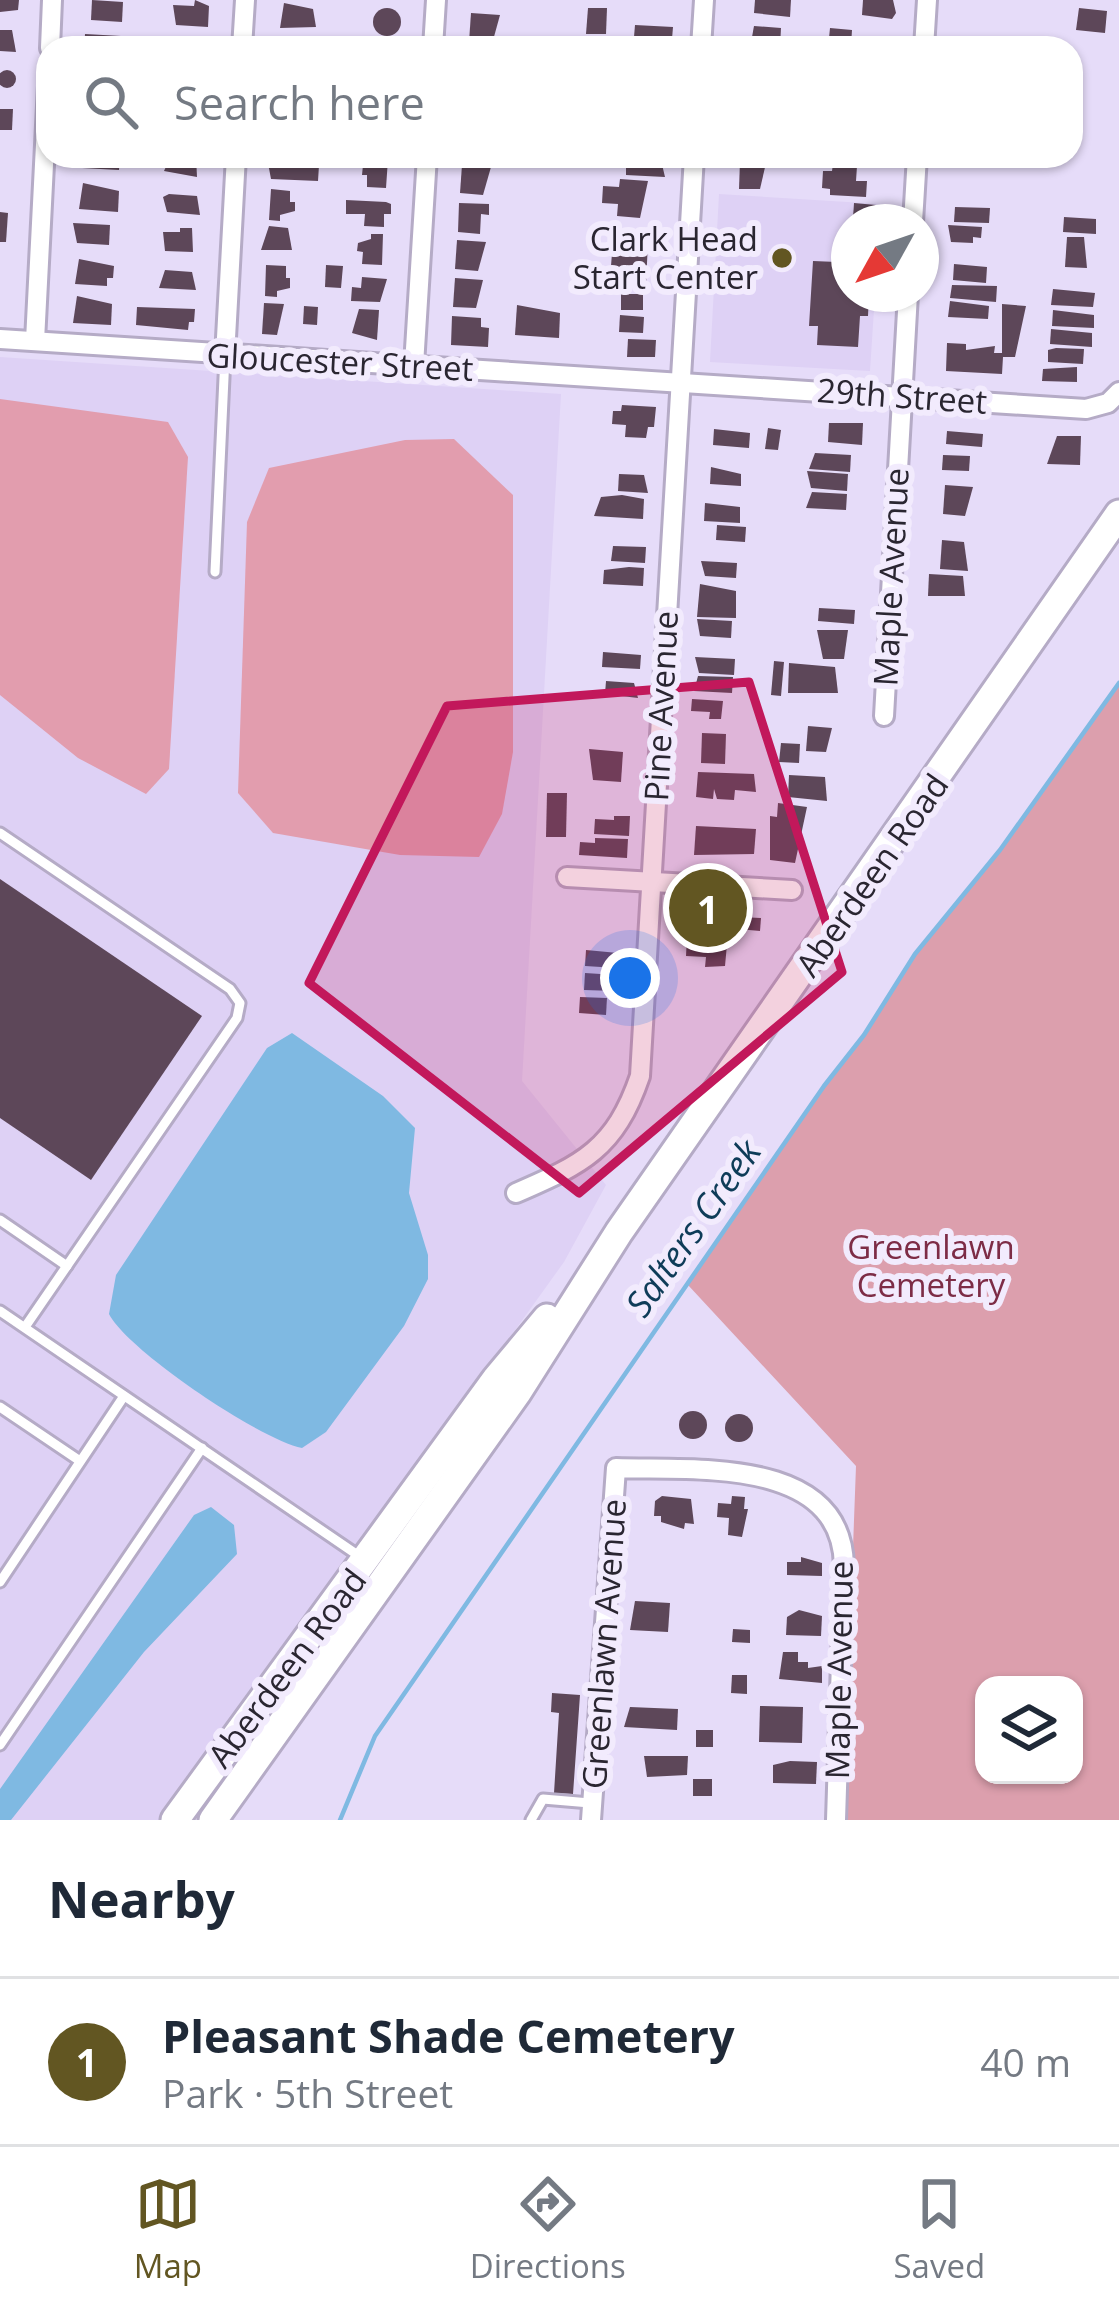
<!DOCTYPE html>
<html lang="en">
<head>
<meta charset="utf-8">
<style>
	:root { --surface:#fff; --page:#f2f2f3; --text:#1f2937; --muted:#747a83; --line:#e0e1e3; --accent:#625622 }
	body { margin:0; font-family:"Open Sans",sans-serif; background:var(--page); color:var(--text) }
	.controls { position:absolute; right:36px; bottom:36px; display:grid; overflow:hidden; border-radius:24px; box-shadow:0 3px 9px #0004 }
	.controls button { width:108px; height:108px; display:grid; place-items:center; padding:0; border:0; border-bottom:3px solid var(--line); background:var(--surface); color:var(--text); font:60px sans-serif }
	.compass { position:absolute; left:831px; top:204px; width:108px; height:108px; border-radius:50%; background:var(--surface); box-shadow:0 3px 9px #0004; rotate:230deg }
	.you { position:absolute; left:630px; top:978px; width:42px; height:42px; margin:-30px; border:9px solid #fff; border-radius:50%; background:#1a73e8; box-shadow:0 0 0 18px #1a73e833 }
	.badge { display:grid; place-items:center; width:78px; height:78px; border-radius:50%; background:var(--accent); color:#fff; font-size:39px; font-weight:700 }
	.pin { position:absolute; translate:-50% -50%; border:6px solid #fff; box-shadow:0 3px 12px #0006 }
	.list { margin:0; padding:0; list-style:none }
	h2 { display:flex; justify-content:space-between; align-items:center; height:156px; margin:0; padding:0 48px; font-size:51px }
	h2 small { font-size:39px; font-weight:400; color:var(--muted) }
	.list li { display:grid; grid-template-columns:78px 1fr auto; gap:36px; align-items:center; box-sizing:border-box; height:168px; padding:0 48px; border-top:3px solid var(--line) }
	.list b { display:block; font-size:45px; white-space:nowrap }
	.list p { margin:0; font-size:39px; white-space:nowrap; color:var(--muted) }
	.list em { font-size:39px; font-style:normal; color:var(--muted) }
	.icon { flex:none; width:66px; height:66px; fill:none; stroke:currentColor; stroke-width:2; stroke-linecap:round; stroke-linejoin:round }
	.map { position:relative; flex:none; width:1119px; height:1820px; overflow:hidden }
	.search { position:absolute; background:var(--surface); box-shadow:0 3px 9px #0004; left:36px; right:36px; top:36px; height:132px; display:flex; align-items:center; gap:30px; box-sizing:border-box; padding:0 42px; border-radius:36px; color:var(--muted); font-size:45px }
	.sheet { height:324px; background:var(--surface) }
	nav { display:flex; justify-content:space-around; align-items:center; box-sizing:border-box; height:168px; border-top:3px solid var(--line); background:var(--surface); font-size:33px; color:var(--muted) }
	nav a { display:grid; justify-items:center; gap:6px }
	nav .on { color:var(--accent) }
	.map>svg:first-child { display:block }
</style>
</head>
<body>
<div class="map">
<svg width="1119" height="1820" viewBox="0 0 1119 1820">
	<rect width="100%" height="100%" fill="#e6dcf9"/>
	<!-- built -->
	<g fill="#ded1f5">
		<polygon points="719,194 880,204 879,222 849,222 849,294 875,294 870,371 710,362"/>
		<polygon points="0,357 561,394 522,1081 606,1185 564,1262 163,1820 0,1820"/>
	</g>
	<!-- green -->
	<path fill="#dc9fad" fill-rule="evenodd" d="M1119 683V1820H843L856 1466 688 1285 824 1086 864 1035 915 954 1000 850ZM984 1685H1074V1775H984Z"/>
	<!-- forest -->
	<g fill="#e29dae">
		<polygon points="0,399 168,422 188,457 169,769 146,794 78,758 0,695"/>
		<polygon points="454,439 513,495 513,752 502,814 479,857 400,855 273,833 238,793 247,522 269,468 405,440"/>
	</g>
	<!-- water -->
	<g fill="#7fb9e2">
		<path d="M292 1033 383 1096 415 1128 409 1193 428 1255V1279L404 1326 326 1432 302 1448C261 1440 128 1351 109 1314L116 1275 267 1048Z"/>
		<polygon points="211,1507 234,1525 237,1554 144,1652 11,1820 0,1820 0,1789 194,1515"/>
	</g>
	<g fill="none" stroke-linecap="round" stroke-linejoin="round">
		<!-- stream -->
		<polyline stroke="#7fb9e2" stroke-width="4.5" points="340,1820 375,1736 824,1086 864,1035 915,954 1000,850 1119,683"/>
	</g>
	<!-- building -->
	<g fill="#5d4759">
		<polygon points="0,0 19,0 18,10 0,12"/>
		<polygon points="92,0 123,2 122,22 91,20"/>
		<polygon points="195,0 209,6 208,27 176,25 173,5 194,6"/>
		<polygon points="755,0 791,0 790,17 754,13"/>
		<polygon points="863,0 893,0 896,13 892,19 862,15"/>
		<polygon points="284,3 313,9 316,27 280,28"/>
		<circle cx="387" cy="22" r="14"/>
		<polygon points="588,8 607,8 606,34 586,34"/>
		<polygon points="1079,8 1107,11 1105,33 1076,30"/>
		<polygon points="471,13 500,15 492,44 469,42"/>
		<polygon points="635,25 673,27 672,39 634,37"/>
		<polygon points="754,26 781,28 780,48 750,48"/>
		<polygon points="830,28 852,30 851,46 822,42 829,38"/>
		<polygon points="0,30 12,30 16,52 0,51"/>
		<polygon points="85,34 121,36 121,48 84,47"/>
		<circle cx="7" cy="79" r="9"/>
		<polygon points="0,109 13,109 12,130 0,130"/>
		<polygon points="83,156 120,156 119,170 82,168"/>
		<polygon points="171,156 196,156 197,177 164,171"/>
		<polygon points="645,156 660,156 665,177 626,175 626,163 645,164"/>
		<polygon points="267,158 319,165 318,181 271,179"/>
		<polygon points="377,159 388,159 386,188 367,187 367,175 362,175 363,165 377,163"/>
		<polygon points="740,161 766,163 760,189 739,189"/>
		<polygon points="833,164 857,166 856,181 867,181 866,197 830,195 830,189 822,188 823,171 832,171"/>
		<polygon points="462,165 491,167 483,195 460,193"/>
		<polygon points="620,179 648,181 640,218 617,216 618,204 602,203 603,186 619,187"/>
		<polygon points="83,183 119,191 118,212 79,209"/>
		<polygon points="271,189 290,191 290,202 295,202 295,211 280,215 280,221 269,220"/>
		<polygon points="169,194 197,196 200,215 167,212 163,197"/>
		<polygon points="346,200 386,202 391,204 391,214 384,214 384,227 364,226 365,214 346,214"/>
		<polygon points="459,203 489,204 489,215 481,214 480,234 458,232"/>
		<polygon points="854,203 876,205 874,220 853,218"/>
		<polygon points="955,207 990,208 989,223 954,222"/>
		<polygon points="0,212 8,213 6,242 0,242"/>
		<polygon points="1064,217 1096,219 1096,234 1063,232"/>
		<polygon points="73,223 110,225 109,245 77,243"/>
		<polygon points="948,225 982,227 981,238 973,237 973,243 951,242"/>
		<polygon points="269,226 288,228 292,250 261,250"/>
		<polygon points="180,228 192,228 193,252 165,251 163,232 180,232"/>
		<polygon points="371,234 383,234 382,265 362,264 363,252 357,251 358,243 371,239"/>
		<polygon points="1067,237 1084,237 1087,268 1065,267"/>
		<polygon points="457,240 486,242 478,271 455,269"/>
		<polygon points="613,240 648,242 646,284 617,281 618,266 611,266"/>
		<polygon points="79,259 114,266 113,278 107,278 107,286 75,284"/>
		<polygon points="813,261 837,262 837,271 849,272 849,294 869,294 868,316 860,316 858,347 817,345 818,326 809,326"/>
		<polygon points="954,264 987,267 986,283 953,280"/>
		<polygon points="266,265 286,266 286,278 290,278 290,288 277,291 277,297 265,296"/>
		<polygon points="326,265 343,266 341,288 325,287"/>
		<polygon points="165,270 192,272 196,290 159,288"/>
		<polygon points="362,277 387,279 380,302 351,301 352,287 361,288"/>
		<polygon points="455,278 483,280 476,308 453,307"/>
		<polygon points="952,285 997,286 996,302 950,298"/>
		<polygon points="1053,289 1095,293 1093,307 1051,305"/>
		<rect x="621" y="294" width="22" height="16"/>
		<polygon points="77,296 112,304 111,325 73,323"/>
		<polygon points="950,301 989,306 988,319 948,317"/>
		<polygon points="264,303 284,304 277,335 262,334"/>
		<polygon points="1002,304 1026,306 1015,357 1003,357 1002,374 946,371 947,343 966,344 966,350 995,346 994,353 1002,353"/>
		<polygon points="517,305 560,313 559,338 515,335"/>
		<polygon points="304,306 318,307 317,325 303,324"/>
		<polygon points="137,307 195,309 194,322 189,322 188,330 136,325"/>
		<polygon points="359,309 379,310 377,340 352,333"/>
		<polygon points="1053,310 1094,315 1094,328 1052,326"/>
		<polygon points="620,315 644,317 643,333 619,332"/>
		<polygon points="452,316 481,318 481,327 489,328 488,347 451,345"/>
		<polygon points="1051,329 1092,333 1092,347 1050,344"/>
		<polygon points="628,339 656,340 655,357 627,357"/>
		<polygon points="1056,348 1084,349 1083,364 1048,362 1048,350"/>
		<polygon points="1077,367 1077,382 1042,381 1043,369"/>
		<polygon points="622,405 656,407 654,427 648,427 646,438 625,437 626,425 612,424 613,411 621,411"/>
		<polygon points="829,423 863,423 862,445 828,442"/>
		<polygon points="768,428 781,430 778,450 765,449"/>
		<polygon points="714,429 750,433 749,448 713,445"/>
		<polygon points="947,431 983,434 982,447 946,444"/>
		<polygon points="1057,436 1081,436 1080,465 1047,464"/>
		<polygon points="815,453 851,455 850,472 809,469"/>
		<polygon points="943,455 970,456 969,471 942,470"/>
		<polygon points="711,467 741,474 741,486 710,484"/>
		<polygon points="807,471 848,474 847,491 811,488"/>
		<polygon points="619,474 644,475 648,493 618,491"/>
		<polygon points="945,485 973,487 965,516 943,514"/>
		<polygon points="812,492 847,494 846,510 806,508"/>
		<polygon points="622,495 644,499 643,519 594,516 601,497"/>
		<polygon points="705,503 740,507 740,523 704,521"/>
		<polygon points="717,525 746,527 745,542 716,540"/>
		<polygon points="942,540 964,542 968,571 940,569"/>
		<polygon points="613,546 646,547 645,563 611,561"/>
		<polygon points="701,561 737,563 736,578 705,576"/>
		<polygon points="629,567 644,568 643,586 603,584 604,570"/>
		<polygon points="929,574 963,576 965,596 928,596"/>
		<polygon points="700,584 736,591 736,618 697,617"/>
		<polygon points="819,608 855,610 854,624 818,621"/>
		<polygon points="697,619 732,621 731,638 700,636"/>
		<polygon points="817,630 848,630 844,659 823,659"/>
		<polygon points="603,652 641,655 640,669 602,667"/>
		<polygon points="695,657 735,659 734,675 699,673"/>
		<polygon points="774,661 784,662 781,696 771,695"/>
		<polygon points="789,663 835,667 838,693 788,693"/>
		<polygon points="698,676 733,677 732,693 694,691"/>
		<polygon points="606,681 634,683 638,698 605,694"/>
		<polygon points="692,699 723,701 721,719 709,719 710,712 691,711"/>
		<polygon points="808,726 832,728 826,752 806,751"/>
		<polygon points="702,733 726,734 725,764 701,763"/>
		<polygon points="781,743 800,744 799,763 779,762"/>
		<polygon points="589,749 623,752 621,782 593,780"/>
		<polygon points="698,772 754,774 756,792 735,790 734,800 717,799 714,789 713,799 696,797"/>
		<polygon points="789,775 825,777 827,801 788,797"/>
		<polygon points="547,793 567,793 566,837 546,837"/>
		<polygon points="778,803 807,807 795,863 770,860 770,816 777,817"/>
		<polygon points="614,816 630,816 629,836 594,834 595,819 614,820"/>
		<polygon points="696,826 756,829 754,854 694,855"/>
		<polygon points="595,838 628,839 627,858 579,855 580,842 595,843"/>
		<polygon points="0,879 202,1016 91,1180 0,1118"/>
		<polygon points="739,917 761,918 760,931 738,929"/>
		<polygon points="703,931 728,933 725,966 705,967 706,957 686,956 687,936 702,937"/>
		<polygon points="586,950 618,953 617,968 585,966"/>
		<polygon points="585,973 616,975 615,991 584,990"/>
		<polygon points="580,997 607,998 606,1015 579,1013"/>
		<circle cx="693" cy="1425" r="14"/>
		<circle cx="739" cy="1428" r="14"/>
		<polygon points="662,1496 691,1499 694,1524 685,1523 684,1529 661,1522 661,1516 654,1516 655,1501"/>
		<polygon points="732,1496 745,1497 744,1509 748,1509 742,1537 728,1535 729,1518 717,1517 718,1503 731,1504"/>
		<polygon points="801,1557 822,1563 822,1576 787,1575 787,1562 801,1562"/>
		<polygon points="635,1601 670,1603 668,1632 630,1630"/>
		<polygon points="799,1610 822,1616 821,1636 786,1635 787,1617"/>
		<polygon points="733,1629 750,1630 750,1643 732,1642"/>
		<polygon points="783,1652 798,1652 798,1662 808,1662 808,1668 822,1666 822,1683 779,1679"/>
		<polygon points="732,1675 747,1675 747,1694 731,1693"/>
		<polygon points="552,1693 580,1695 573,1794 554,1793 559,1713 551,1712"/>
		<polygon points="760,1706 803,1707 802,1743 759,1742"/>
		<polygon points="630,1707 678,1709 677,1730 624,1727"/>
		<rect x="696" y="1730" width="17" height="17"/>
		<polygon points="644,1756 688,1756 687,1775 647,1777"/>
		<polygon points="790,1761 817,1762 816,1784 773,1783 773,1765"/>
		<rect x="693" y="1779" width="19" height="17"/>
	</g>
	<g fill="none" stroke-linecap="round" stroke-linejoin="round">
		<defs>
			<g id="lane">
				<polyline points="215,572 225,356"/>
				<polyline points="0,833 230,989 240,1003 237,1018 25,1327"/>
				<polyline points="0,1220 67,1266"/>
				<polyline points="0,1311 362,1558"/>
				<polyline points="0,1407 80,1461"/>
				<polyline points="0,1582 124,1396"/>
				<polyline points="0,1745 202,1448"/>
				<polyline points="531,1820 543,1799 590,1803"/>
			</g>
			<g id="street">
				<polyline points="50,48 52,0"/>
				<polyline points="242,48 245,0"/>
				<polyline points="433,48 436,0"/>
				<polyline points="701,48 704,0"/>
				<polyline points="924,48 927,0"/>
				<polyline points="913,222 917,156"/>
				<polyline points="0,339 1086,409 1108,403 1119,392"/>
				<polyline points="35,341 48,86"/>
				<polyline points="225,356 236,156"/>
				<polyline points="414,365 427,156"/>
				<polyline points="884,716 908,294"/>
				<polyline points="567,877 792,890"/>
				<path d="M516 1193C583 1164 615 1149 640 1076L694 156"/>
				<path d="M591 1820 616 1468C692 1471 842 1455 844 1566L836 1820"/>
			</g>
			<g id="secondary">
				<polyline points="175,1820 496,1379 547,1318"/>
				<polyline points="213,1820 517,1393 619,1232 1119,514"/>
			</g>
		</defs>
		<!-- lane casing -->
		<use href="#lane" stroke="#b5abc6" stroke-width="15"/>
		<!-- street casing -->
		<use href="#street" stroke="#b5abc6" stroke-width="24"/>
		<!-- secondary casing -->
		<use href="#secondary" stroke="#b5abc6" stroke-width="33"/>
		<!-- lane -->
		<use href="#lane" stroke="#fff" stroke-width="9"/>
		<!-- street -->
		<use href="#street" stroke="#fff" stroke-width="18"/>
		<!-- secondary -->
		<use href="#secondary" stroke="#fff" stroke-width="27"/>
	</g>
	<!-- marked area -->
	<path fill="#c2185b" fill-opacity="0.2" stroke="#c2185b" stroke-width="9" stroke-linejoin="round" d="M749 682 842 972 579 1193 309 983 447 706Z"/>
	<!-- markers -->
	<circle fill="#625622" stroke="#f2ebfd" stroke-width="4.5" cx="782" cy="258" r="12"/>
	<g text-anchor="middle" stroke-width="12" stroke-linejoin="round" paint-order="stroke">
		<!-- poi labels -->
		<g font-size="33" fill="#2a2631" stroke="#f2ebfd" text-anchor="end">
			<text x="758" y="251">Clark Head<tspan x="758" dy="38">Start Center</tspan></text>
		</g>
		<!-- street labels -->
		<g font-size="33" fill="#2a2631" stroke="#f2ebfd">
			<text transform="translate(340 362) rotate(3)" y="12">Gloucester Street</text>
			<text transform="translate(902 396) rotate(4)" y="12">29th Street</text>
			<text transform="translate(891 577) rotate(-87)" y="12">Maple Avenue</text>
			<text transform="translate(661 706) rotate(-87)" y="12">Pine Avenue</text>
			<text transform="translate(872 875) rotate(-55)" y="12">Aberdeen Road</text>
			<text transform="translate(604 1644) rotate(-86)" y="12">Greenlawn Avenue</text>
			<text transform="translate(287 1668) rotate(-53)" y="12">Aberdeen Road</text>
			<text transform="translate(839 1670) rotate(-89)" y="12">Maple Avenue</text>
		</g>
		<!-- park labels -->
		<g font-size="33" fill="#7d2c46" stroke="#f2ebfd">
			<text x="931" y="1259">Greenlawn<tspan x="931" dy="38">Cemetery</tspan></text>
		</g>
		<!-- water labels -->
		<g font-size="36" font-style="italic" fill="#0e3c58" stroke="#f2ebfd">
			<text transform="translate(693 1228) rotate(-55)" y="13">Salters Creek</text>
		</g>
	</g>
</svg>
<div class="controls">
<button><svg class="icon" aria-label="layers" viewBox="0 0 24 24"><path d="M12 4l9 5-9 5-9-5zM3 14l9 5 9-5"/></svg></button>
</div>
<svg class="compass" viewBox="-18 -18 36 36"><path d="M0-13l5 13h-10z" fill="#e53935"/><path d="M0 13l5-13h-10z" fill="#747a83"/></svg>
<div class="you"></div>
<div class="pin badge" style="left:708px;top:908px">1</div>
<div class="search"><svg class="icon" aria-label="search" viewBox="0 0 24 24"><circle cx="10" cy="10" r="6"/><path d="M15 15l6 6"/></svg>Search here</div>
</div>
<section class="sheet">
<h2>Nearby<small></small></h2>
<ul class="list">
<li><span class="badge">1</span><div><b>Pleasant Shade Cemetery</b><p>Park · 5th Street</p></div><em>40 m</em></li>
</ul>
</section>
<nav>
<a class="on"><svg class="icon" aria-label="map" viewBox="0 0 24 24"><path d="M3 6l6-2 6 2 6-2v14l-6 2-6-2-6 2zM9 4v14M15 6v14"/></svg>Map</a>
<a><svg class="icon" aria-label="directions" viewBox="0 0 24 24"><path d="M12 3l9 9-9 9-9-9zM9 14v-3h6M13 9l2 2-2 2"/></svg>Directions</a>
<a><svg class="icon" aria-label="saved" viewBox="0 0 24 24"><path d="M7 4h10v16l-5-4-5 4z"/></svg>Saved</a>
</nav>
</body>
</html>
